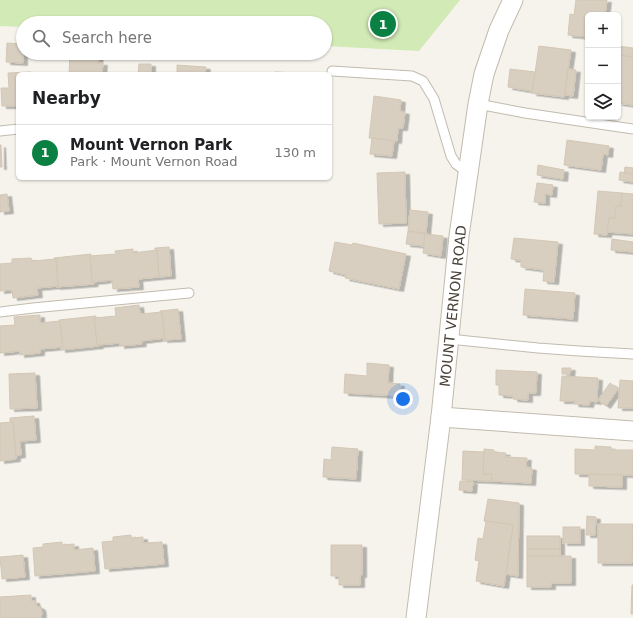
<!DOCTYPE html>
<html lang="en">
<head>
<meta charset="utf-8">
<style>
	:root { --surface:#fff; --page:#f6f6f6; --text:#202124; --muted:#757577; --line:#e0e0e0; --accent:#0b8043 }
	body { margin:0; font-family:"DejaVu Sans",sans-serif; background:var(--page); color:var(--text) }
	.controls { position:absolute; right:12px; top:12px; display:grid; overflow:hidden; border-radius:6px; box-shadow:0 1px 3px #0004 }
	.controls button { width:36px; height:36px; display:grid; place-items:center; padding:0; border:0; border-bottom:1px solid var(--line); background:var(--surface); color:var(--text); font:20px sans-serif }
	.you { position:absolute; left:403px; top:399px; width:14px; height:14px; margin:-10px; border:3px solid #fff; border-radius:50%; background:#1a73e8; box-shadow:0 0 0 6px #1a73e833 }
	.badge { display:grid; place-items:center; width:26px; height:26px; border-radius:50%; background:var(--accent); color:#fff; font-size:13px; font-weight:700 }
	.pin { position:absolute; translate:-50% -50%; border:2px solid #fff; box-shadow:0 1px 4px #0006 }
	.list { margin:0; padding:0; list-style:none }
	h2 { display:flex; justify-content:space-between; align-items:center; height:52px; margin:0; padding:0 16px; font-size:17px }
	h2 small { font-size:13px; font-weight:400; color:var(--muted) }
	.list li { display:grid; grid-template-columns:26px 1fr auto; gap:12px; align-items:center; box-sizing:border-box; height:56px; padding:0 16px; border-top:1px solid var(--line) }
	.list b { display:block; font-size:15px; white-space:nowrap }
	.list p { margin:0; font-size:13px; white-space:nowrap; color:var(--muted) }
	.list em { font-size:13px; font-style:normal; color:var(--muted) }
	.icon { flex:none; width:22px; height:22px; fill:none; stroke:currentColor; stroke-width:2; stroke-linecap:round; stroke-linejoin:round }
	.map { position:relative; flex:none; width:633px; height:618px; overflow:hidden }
	.search { position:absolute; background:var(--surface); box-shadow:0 1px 3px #0004; left:16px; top:16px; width:316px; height:44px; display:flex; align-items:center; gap:10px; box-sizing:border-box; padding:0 14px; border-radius:22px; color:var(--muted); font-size:15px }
	.panel { position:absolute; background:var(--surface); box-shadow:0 1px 3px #0004; left:16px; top:72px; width:316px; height:108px; border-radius:6px }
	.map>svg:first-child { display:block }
</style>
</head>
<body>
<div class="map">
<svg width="633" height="618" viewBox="0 0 633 618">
	<defs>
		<filter id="shadow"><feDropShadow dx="4.5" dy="2.5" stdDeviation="0" flood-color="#0004"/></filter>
	</defs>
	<rect width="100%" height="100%" fill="#f6f3ec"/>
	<!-- green -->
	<polygon fill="#d2eab5" points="0,0 460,0 419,51 325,46 325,23 23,23 23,27 0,26"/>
	<!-- building -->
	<g fill="#d8cfc1" stroke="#d3c7b4" filter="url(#shadow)">
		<polygon points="576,0 607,0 605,15 588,15 588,37 568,35 570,14 574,15"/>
		<polygon points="7,43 23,44 23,63 6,62"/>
		<polygon points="539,46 571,50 564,97 532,93"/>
		<polygon points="618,46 633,48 633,57 618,55"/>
		<polygon points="70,53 99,53 98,63 103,63 102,74 69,74"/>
		<polygon points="618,55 633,57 633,105 618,103"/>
		<polygon points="139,64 151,64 151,74 138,74"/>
		<polygon points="177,65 206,67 205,74 171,74 171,73 177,73"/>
		<polygon points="510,69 535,72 532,91 508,87"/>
		<polygon points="568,69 576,70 573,96 565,95"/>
		<polygon points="31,72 31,74 18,74 18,106 2,106 1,88 9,88 8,73"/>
		<polygon points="275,72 298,73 298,74 275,74"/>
		<polygon points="374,96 401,100 400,111 405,112 403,128 398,128 397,141 369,138"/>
		<polygon points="372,138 394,141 392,156 370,154"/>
		<polygon points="567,140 609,146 608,155 603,154 601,170 564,165"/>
		<polygon points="0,145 1,145 2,167 0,167"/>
		<polygon points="538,165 564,170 563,179 537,175"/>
		<polygon points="625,167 633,168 633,174 624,173"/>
		<polygon points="405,172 406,223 379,224 377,173"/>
		<polygon points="620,172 633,174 633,182 619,180"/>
		<polygon points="537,183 553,185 552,195 545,194 545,203 534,202"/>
		<polygon points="598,191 622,193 621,206 616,206 615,218 609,218 607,235 594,234"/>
		<polygon points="622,193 633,194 633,234 607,232 609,218 615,218 616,206 621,206"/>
		<polygon points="7,194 9,211 0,212 0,195"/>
		<polygon points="410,210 428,212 426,233 408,231"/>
		<polygon points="408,231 425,234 424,246 406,244"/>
		<polygon points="425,234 443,236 441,256 423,253"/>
		<polygon points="514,238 558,242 554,282 543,281 544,270 521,267 521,260 511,259"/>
		<polygon points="612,239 633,242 633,252 611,250"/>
		<polygon points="335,242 352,245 353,243 406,254 399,289 345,278 346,275 329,271"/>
		<polygon points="169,247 171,276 159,277 157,250 155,251 155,248"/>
		<polygon points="133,249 133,253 157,250 159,277 138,279 139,287 113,289 112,280 92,282 90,256 116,254 115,251"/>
		<polygon points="91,254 91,256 90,256 92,282 93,282 94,284 56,287 56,286 58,286 56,259 54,259 54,258"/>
		<polygon points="31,258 32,261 56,259 58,286 37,288 38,295 13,298 12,290 0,291 0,264 12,263 12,259"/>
		<polygon points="525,289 575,293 573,319 523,315"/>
		<polygon points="139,305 140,314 162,312 165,338 141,341 142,344 120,346 120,343 97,345 94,318 116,316 115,308"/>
		<polygon points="178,309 181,339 163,340 163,338 165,338 162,312 160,312 160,311"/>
		<polygon points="40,315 40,323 60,321 63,347 40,349 40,353 20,355 20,351 0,353 0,326 15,325 14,317"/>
		<polygon points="96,316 96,318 94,318 97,345 99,345 99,346 61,350 61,348 63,347 60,321 59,321 59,320"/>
		<polygon points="367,363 389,365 388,383 400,384 399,396 344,393 345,374 367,376"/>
		<polygon points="562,368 571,368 570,374 562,374"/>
		<polygon points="496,370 537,372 536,393 528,393 528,400 513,399 513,396 499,395 499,385 496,385"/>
		<polygon points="35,373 37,408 10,409 9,374"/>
		<polygon points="562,376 598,378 597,402 590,401 589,405 574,404 575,401 560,401"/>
		<polygon points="620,380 633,381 633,408 618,408"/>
		<polygon points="610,383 618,389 606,406 598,400"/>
		<polygon points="34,416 36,440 20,441 21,455 16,456 13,422 10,422 10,418"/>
		<polygon points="13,422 16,459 0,461 0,423"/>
		<polygon points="595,446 611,447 611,450 633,450 633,475 575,474 575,449 595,450"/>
		<polygon points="332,447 358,449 356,479 323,477 324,459 331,460"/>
		<polygon points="484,449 494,450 494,452 506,453 505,457 527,458 526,467 532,468 531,483 491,481 492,474 483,474"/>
		<polygon points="463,451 484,452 483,474 492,474 491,481 462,480"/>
		<polygon points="589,474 622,475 622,487 589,486"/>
		<polygon points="460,481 473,482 472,491 459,490"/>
		<polygon points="488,499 519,503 518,576 506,574 513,525 484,521"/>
		<polygon points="587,516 596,517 595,535 586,535"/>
		<polygon points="486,521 513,525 504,586 476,581 479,561 475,560 478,538 483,539"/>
		<polygon points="598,524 633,524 632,563 598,563"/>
		<rect x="563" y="527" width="17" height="16"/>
		<polygon points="131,535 131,538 143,537 143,543 162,542 164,564 105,569 102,542 113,541 113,537"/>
		<rect x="527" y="536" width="33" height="13"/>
		<polygon points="62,542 62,545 74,544 74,550 93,548 95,571 35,576 33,548 43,547 43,544"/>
		<polygon points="331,545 362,545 362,575 360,575 360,585 339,585 339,576 331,576"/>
		<rect x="527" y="549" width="33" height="7"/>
		<polygon points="23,555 25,577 2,579 0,557"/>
		<polygon points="527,556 571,556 571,583 551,583 551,587 527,587"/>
		<polygon points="632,585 633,585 633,614 631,614"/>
		<polygon points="31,595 31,601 35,601 36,605 41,608 42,613 41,618 0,618 0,597"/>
	</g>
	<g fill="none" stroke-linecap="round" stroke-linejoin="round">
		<defs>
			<g id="lane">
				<polyline points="332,71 412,76 423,81 434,99 451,156 456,164 468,173"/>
				<polyline points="478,104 525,113 633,129"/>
				<polyline points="0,131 18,129"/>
				<polyline points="0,312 33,308 189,293"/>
				<polyline points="449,339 538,348 579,351 633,354"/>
			</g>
			<g id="street">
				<polyline points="441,417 633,431"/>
				<polyline points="416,618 441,417 459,236 478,104 484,74 499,30 513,0"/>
			</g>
		</defs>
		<!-- lane casing -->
		<use href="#lane" stroke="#c2bbae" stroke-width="11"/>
		<!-- street casing -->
		<use href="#street" stroke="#c2bbae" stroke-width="21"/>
		<!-- lane -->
		<use href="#lane" stroke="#fff" stroke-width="9"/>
		<!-- street -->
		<use href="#street" stroke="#fff" stroke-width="19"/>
	</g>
	<g text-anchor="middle" stroke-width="3" stroke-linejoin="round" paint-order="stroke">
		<!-- street labels -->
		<g font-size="14" fill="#4b4439" stroke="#fff">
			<text transform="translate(453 306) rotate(-84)" y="5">MOUNT VERNON ROAD</text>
		</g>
	</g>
</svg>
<div class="controls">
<button>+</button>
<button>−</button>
<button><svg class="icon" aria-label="layers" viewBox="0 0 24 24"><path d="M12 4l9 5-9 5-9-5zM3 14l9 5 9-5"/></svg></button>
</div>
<div class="you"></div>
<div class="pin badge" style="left:383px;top:24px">1</div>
<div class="search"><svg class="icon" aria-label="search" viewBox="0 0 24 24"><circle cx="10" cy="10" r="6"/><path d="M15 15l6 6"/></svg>Search here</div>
<section class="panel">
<h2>Nearby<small></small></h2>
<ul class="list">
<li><span class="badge">1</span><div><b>Mount Vernon Park</b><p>Park · Mount Vernon Road</p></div><em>130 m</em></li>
</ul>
</section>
</div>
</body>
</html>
